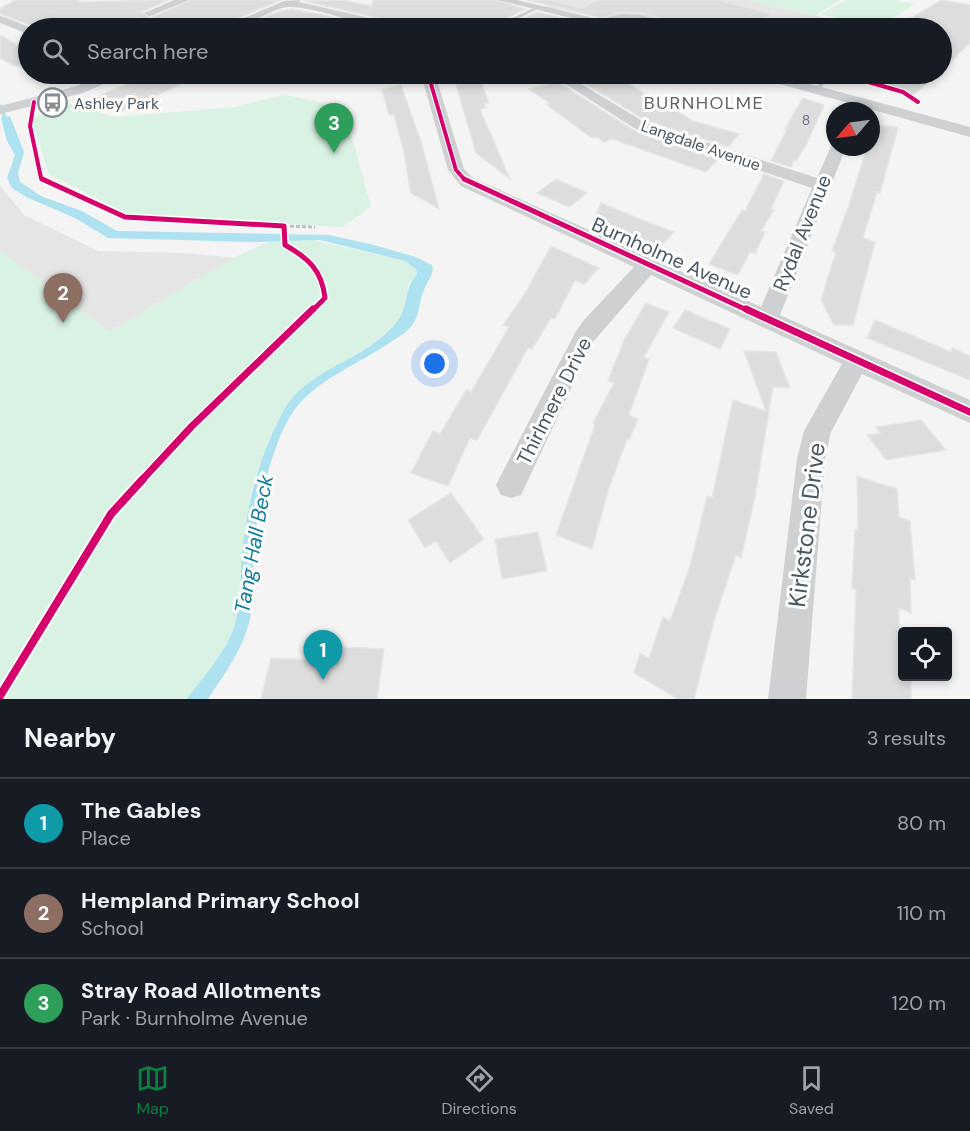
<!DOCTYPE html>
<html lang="en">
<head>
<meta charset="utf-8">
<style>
	:root { --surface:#171b24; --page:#242831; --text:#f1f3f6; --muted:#9ea1a6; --line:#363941; --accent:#0b8043 }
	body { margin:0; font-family:"DM Sans",sans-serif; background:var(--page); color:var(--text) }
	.controls { position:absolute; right:18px; bottom:18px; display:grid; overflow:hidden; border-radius:6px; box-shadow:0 3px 9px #0003 }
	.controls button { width:54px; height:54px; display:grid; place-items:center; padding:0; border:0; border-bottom:2px solid var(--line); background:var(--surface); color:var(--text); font:30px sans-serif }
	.compass { position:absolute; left:826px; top:102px; width:54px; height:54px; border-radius:50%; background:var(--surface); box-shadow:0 3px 9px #0003; rotate:242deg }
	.you { position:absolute; left:435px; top:364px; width:21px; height:21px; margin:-15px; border:4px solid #fff; border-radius:50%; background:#1a73e8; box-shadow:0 0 0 9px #1a73e833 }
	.badge { display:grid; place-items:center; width:39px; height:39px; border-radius:50%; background:var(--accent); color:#fff; font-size:20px; font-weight:700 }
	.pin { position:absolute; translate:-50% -50px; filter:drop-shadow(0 2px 3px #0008) }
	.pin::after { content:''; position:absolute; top:32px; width:21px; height:18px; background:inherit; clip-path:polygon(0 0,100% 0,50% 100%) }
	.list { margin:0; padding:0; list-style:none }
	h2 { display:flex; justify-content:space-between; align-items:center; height:78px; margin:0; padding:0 24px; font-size:26px }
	h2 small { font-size:20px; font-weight:400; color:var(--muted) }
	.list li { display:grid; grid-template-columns:39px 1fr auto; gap:18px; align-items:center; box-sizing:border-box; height:90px; padding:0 24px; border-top:2px solid var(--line) }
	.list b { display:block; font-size:22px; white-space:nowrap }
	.list p { margin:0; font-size:20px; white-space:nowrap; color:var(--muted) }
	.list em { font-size:20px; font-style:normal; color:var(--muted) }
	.icon { flex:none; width:33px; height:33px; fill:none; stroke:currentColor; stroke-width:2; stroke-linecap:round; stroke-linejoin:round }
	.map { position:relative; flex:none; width:970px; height:699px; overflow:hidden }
	.search { position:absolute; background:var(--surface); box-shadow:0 3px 9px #0003; left:18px; right:18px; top:18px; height:66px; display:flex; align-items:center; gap:15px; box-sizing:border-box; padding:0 21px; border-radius:33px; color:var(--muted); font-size:22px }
	.sheet { height:348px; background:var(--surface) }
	nav { display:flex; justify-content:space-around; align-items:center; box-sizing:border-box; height:84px; border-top:2px solid var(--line); background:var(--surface); font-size:16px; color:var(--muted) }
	nav a { display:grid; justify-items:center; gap:3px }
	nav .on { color:var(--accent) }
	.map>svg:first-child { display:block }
</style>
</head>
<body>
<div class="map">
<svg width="970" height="699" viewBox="0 0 970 699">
	<rect width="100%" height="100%" fill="#f4f4f4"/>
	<!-- education -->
	<g fill="#e6e5e6">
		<polygon points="556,0 747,0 838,21 826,28 637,28 607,19 545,7"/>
		<polygon points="0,186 24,215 98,251 186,253 233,258 0,398"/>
	</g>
	<!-- green -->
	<g fill="#d9f2e3">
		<polygon points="747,0 840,0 815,16"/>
		<polygon points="846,0 895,0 914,4 879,28 821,14"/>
		<polygon points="284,95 344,107 371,207 342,227 126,214 49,174 33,124 33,118 68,103 114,117 235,107"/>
		<path d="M313 240 405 261 414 266 417 274 408 285 404 308 396 323 373 344 324 373 298 392 283 412 260 463 251 491 236 619C228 649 205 674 187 699H0V251L110 332 233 258 268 242Z"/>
	</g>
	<!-- water -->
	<path fill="#aee2f0" d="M10 116 24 152 18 173 20 182 41 196 82 211 117 231 329 235 370 244 413 256 432 265C435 275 427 280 424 290 419 300 420 314 413 324 408 331 399 337 392 341 360 364 316 379 293 412 271 444 258 509 254 547 252 571 256 595 250 619 243 649 225 673 208 699H187C203 677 225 653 234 627 241 604 240 578 242 555 248 499 257 462 283 412 303 373 353 363 383 336 390 330 397 323 401 315 408 301 405 287 417 274L416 269 405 261 320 240 251 242 108 238 75 218 26 197 12 188 7 178 15 155 7 141 1 118Z"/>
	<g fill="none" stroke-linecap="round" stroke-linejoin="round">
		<!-- stream -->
		<polygon fill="#aee2f0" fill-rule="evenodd" points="0,104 2,105 10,126 10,127 6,126 0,111"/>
	</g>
	<!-- building -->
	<g fill="#ddddde" stroke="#e5e6e7" stroke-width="1.5">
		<polygon points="15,0 78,0 79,2 168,0 142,12 150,18 191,0 281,0 220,26 219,28 133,28 139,18 97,23 78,28 34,28 33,26 0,14 0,9"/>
		<polygon points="342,0 372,6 373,0 496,0 525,9 493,25 493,28 408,28 400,23 303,1"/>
		<polygon points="527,0 550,0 583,8 596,0 718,0 774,14 748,28 687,28 686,26 642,13 620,12 603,18"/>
		<polygon points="941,0 970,5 970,43 942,70 942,26 911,18"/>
		<polygon points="291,9 319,14 375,28 239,28 277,12"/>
		<polygon points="537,12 604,28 503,28"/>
		<polygon points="639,21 657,24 672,28 632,28 620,22"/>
		<polygon points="0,35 28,51 28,68 12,65 0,58"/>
		<polygon points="152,74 203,74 123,111 91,99"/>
		<polygon points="453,74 478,74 489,103 484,103 486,108 480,109 510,179 476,153"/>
		<polygon points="594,74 614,74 672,111 675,110 693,121 739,134 728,147 645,120 576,78"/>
		<polygon points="863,74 937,74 912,96 907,92 862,78"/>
		<polygon points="558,82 633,130 718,159 706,172 612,139 604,142 597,137 592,138 546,104 549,103 529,89"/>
		<polygon points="401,85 422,145 439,209 411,193 410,189 404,153 394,114 389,115 382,89"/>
		<polygon points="803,98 824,105 807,143 797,160 794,160 791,167 771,161 787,129 785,129"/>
		<polygon points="871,125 898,127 881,190 880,193 877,192 863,238 875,242 853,325 834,325 821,300 836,252 832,251 849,205 867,147 871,147"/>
		<polygon points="764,174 784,181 771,209 774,210 761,231 765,232 755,254 750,252 738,275 709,264 742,210 745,211"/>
		<polygon points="556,179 587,193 569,207 537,193"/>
		<polygon points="601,203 645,221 674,232 660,247 594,218"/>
		<polygon points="551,246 599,268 584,284 575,280 555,319 551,318 532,349 528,348 477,440 470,438 448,486 411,473 433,431 440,434 466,390 471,392 509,327 503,325 524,295"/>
		<polygon points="646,303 669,312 644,357 649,359 629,415 638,419 629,440 627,439 609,488 592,549 556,535 595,425 593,423 614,383 608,381 624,340"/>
		<polygon points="685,310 730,329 720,349 673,328"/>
		<polygon points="875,320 951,352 952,348 970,356 970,380 867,338"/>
		<polygon points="744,351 776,352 790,388 773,387 755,497 741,558 736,555 714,621 694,699 678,699 634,673 640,653 649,658 663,617 670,621 690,566 707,496 712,498 733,400 766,411"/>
		<polygon points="921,420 946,450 886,460 867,435 881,433 876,427"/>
		<polygon points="857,476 897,489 899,517 910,521 915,580 910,578 911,613 899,608 899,657 903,657 903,676 911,676 911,699 852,699 856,590 852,588 855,529 858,531"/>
		<polygon points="451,493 484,539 450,563 436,541 425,548 408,520"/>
		<polygon points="538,532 547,571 502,579 495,539"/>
		<polygon points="344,647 384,649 377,699 261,699 271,658 341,661"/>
	</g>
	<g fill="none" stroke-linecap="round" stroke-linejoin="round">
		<!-- path-far1 -->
		<polyline stroke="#bcc7c4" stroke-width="1.5" stroke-dasharray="2 1.5" stroke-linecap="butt" points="432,28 485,24"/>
		<!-- path -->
		<polyline stroke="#bcc7c4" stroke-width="3" stroke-dasharray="4 2" stroke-linecap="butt" points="284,226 315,227"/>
		<!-- service -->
		<g fill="#ced0d2" fill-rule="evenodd">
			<polygon points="535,7 540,8 499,28 494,27"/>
			<path d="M621 14 641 15 685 28H678C647 19 632 13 601 25L598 23 609 17Z"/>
			<polygon points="827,74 833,74 819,90 815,90 815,88"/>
		</g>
		<!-- minor -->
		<g fill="#ced0d2" fill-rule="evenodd">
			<polygon points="174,0 189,0 153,15 149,16 144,13"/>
			<path d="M301 0 299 2 400 25 406 28C367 32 330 9 291 7 272 6 248 31 221 28L284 1Z"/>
			<polygon points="498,0 517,0 624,25 630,28 611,28"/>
			<polygon points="0,16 4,17 32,28 28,28 28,34 0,23"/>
			<polygon points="108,74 126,74 83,93 0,114 0,106 73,87"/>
			<polygon points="421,74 435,74 464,169 473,178 761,307 812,188 634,128 550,74 565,74 644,122 817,178 832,144 835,143 835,147 846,147 780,315 970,400 970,423 862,374 831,432 825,459 806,699 768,699 797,459 804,431 842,364 651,275 593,342 521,495 511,498 501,495 496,485 501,475 575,333 583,321 634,267 461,186 448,170"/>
			<polygon points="753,74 773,74 970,127 970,137 755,77"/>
		</g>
		<defs>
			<g id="cycleway-far4">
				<polyline points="428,74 429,79"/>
				<polyline points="839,74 856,79"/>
			</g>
			<g id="cycleway-far3">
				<polyline points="429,77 456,170 465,180"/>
				<polyline points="851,77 903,92 918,102"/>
				<polyline points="34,102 30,126 41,178 45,180"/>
			</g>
			<g id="cycleway-far2">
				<path d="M42 179 125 217 284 226 285 245C308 258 322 270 325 298L312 311"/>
				<polyline points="464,179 749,311"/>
			</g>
			<g id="cycleway-far1">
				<polyline points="746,309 970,412"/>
				<polyline points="142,480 192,426 313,309"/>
			</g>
			<polyline id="cycleway" points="0,696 111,514 143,479"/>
		</defs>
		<!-- cycleway-far4 casing -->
		<use href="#cycleway-far4" stroke="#fff" stroke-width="4.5"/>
		<!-- cycleway-far3 casing -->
		<use href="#cycleway-far3" stroke="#fff" stroke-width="6"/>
		<!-- cycleway-far2 casing -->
		<use href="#cycleway-far2" stroke="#fff" stroke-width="8"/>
		<!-- cycleway-far1 casing -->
		<use href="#cycleway-far1" stroke="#fff" stroke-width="10"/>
		<!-- cycleway casing -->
		<use href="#cycleway" stroke="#fff" stroke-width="12"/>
		<!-- cycleway-far4 -->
		<use href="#cycleway-far4" stroke="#d6006c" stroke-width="3"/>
		<!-- cycleway-far3 -->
		<use href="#cycleway-far3" stroke="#d6006c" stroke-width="4"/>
		<!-- cycleway-far2 -->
		<use href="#cycleway-far2" stroke="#d6006c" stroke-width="5"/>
		<!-- cycleway-far1 -->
		<use href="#cycleway-far1" stroke="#d6006c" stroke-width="7"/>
		<!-- cycleway -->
		<use href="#cycleway" stroke="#d6006c" stroke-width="8"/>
	</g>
	<!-- icons -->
	<defs>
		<symbol id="bus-ring" viewBox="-11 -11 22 22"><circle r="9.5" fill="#fff" stroke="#868d94" stroke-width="1.5"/><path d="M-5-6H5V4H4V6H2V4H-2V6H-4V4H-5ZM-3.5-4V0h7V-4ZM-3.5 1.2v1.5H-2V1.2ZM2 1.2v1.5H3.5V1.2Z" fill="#868d94"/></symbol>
	</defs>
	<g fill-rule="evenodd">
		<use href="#bus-ring" x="36" y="86" width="33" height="33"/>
	</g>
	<g text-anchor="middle" stroke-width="6" stroke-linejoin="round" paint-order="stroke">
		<!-- far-number labels -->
		<g font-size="14" fill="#707881">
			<text x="806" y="125">8</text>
		</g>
		<!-- far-poi labels -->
		<g font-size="16" fill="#4a5661" stroke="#fff" text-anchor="start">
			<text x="74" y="109">Ashley Park</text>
		</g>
		<!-- far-street labels -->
		<g font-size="16" fill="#4a5661" stroke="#fff">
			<text transform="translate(701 145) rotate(19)" y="6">Langdale Avenue</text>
		</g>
		<!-- far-neighbourhood labels -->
		<g font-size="18" letter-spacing="1.5" fill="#5f6368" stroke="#fff">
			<text x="704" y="109">BURNHOLME</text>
		</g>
		<!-- street labels -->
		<g font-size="20" fill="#4a5661" stroke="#fff">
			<text transform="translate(802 233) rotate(-68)" y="7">Rydal Avenue</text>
			<text transform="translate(672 258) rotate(24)" y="7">Burnholme Avenue</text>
			<text transform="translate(554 401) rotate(-63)" y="7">Thirlmere Drive</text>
		</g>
		<!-- water labels -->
		<g font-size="21" font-style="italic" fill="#0c7c9b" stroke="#fff">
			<text transform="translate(254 544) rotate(-80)" y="7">Tang Hall Beck</text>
		</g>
		<!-- near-street labels -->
		<g font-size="24" fill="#4a5661" stroke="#fff">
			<text transform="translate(807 525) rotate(-83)" y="8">Kirkstone Drive</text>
		</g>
	</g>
</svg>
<div class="controls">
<button><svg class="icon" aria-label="locate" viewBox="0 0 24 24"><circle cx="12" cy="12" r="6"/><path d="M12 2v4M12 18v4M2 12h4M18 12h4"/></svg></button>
</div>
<svg class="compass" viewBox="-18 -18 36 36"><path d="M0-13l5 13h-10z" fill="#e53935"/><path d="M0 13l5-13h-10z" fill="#9ea1a6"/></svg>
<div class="you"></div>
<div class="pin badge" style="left:323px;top:680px;background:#0f9aa8">1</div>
<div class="pin badge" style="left:63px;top:323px;background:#8d6e63">2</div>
<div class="pin badge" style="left:334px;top:153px;background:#2e9e5b">3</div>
<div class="search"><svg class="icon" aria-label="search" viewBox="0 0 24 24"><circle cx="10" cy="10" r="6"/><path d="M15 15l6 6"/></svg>Search here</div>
</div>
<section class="sheet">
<h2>Nearby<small>3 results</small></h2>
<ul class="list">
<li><span class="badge" style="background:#0f9aa8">1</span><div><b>The Gables</b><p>Place</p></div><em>80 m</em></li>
<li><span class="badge" style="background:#8d6e63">2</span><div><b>Hempland Primary School</b><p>School</p></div><em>110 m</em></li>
<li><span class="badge" style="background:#2e9e5b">3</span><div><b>Stray Road Allotments</b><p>Park · Burnholme Avenue</p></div><em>120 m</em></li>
</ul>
</section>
<nav>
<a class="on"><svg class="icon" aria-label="map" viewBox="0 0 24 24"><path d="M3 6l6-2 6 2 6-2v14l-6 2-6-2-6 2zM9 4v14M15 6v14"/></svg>Map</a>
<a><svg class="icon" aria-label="directions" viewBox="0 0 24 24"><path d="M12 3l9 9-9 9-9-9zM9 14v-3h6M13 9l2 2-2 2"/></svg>Directions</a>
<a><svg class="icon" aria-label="saved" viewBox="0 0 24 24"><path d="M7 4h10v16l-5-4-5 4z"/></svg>Saved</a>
</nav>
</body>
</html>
